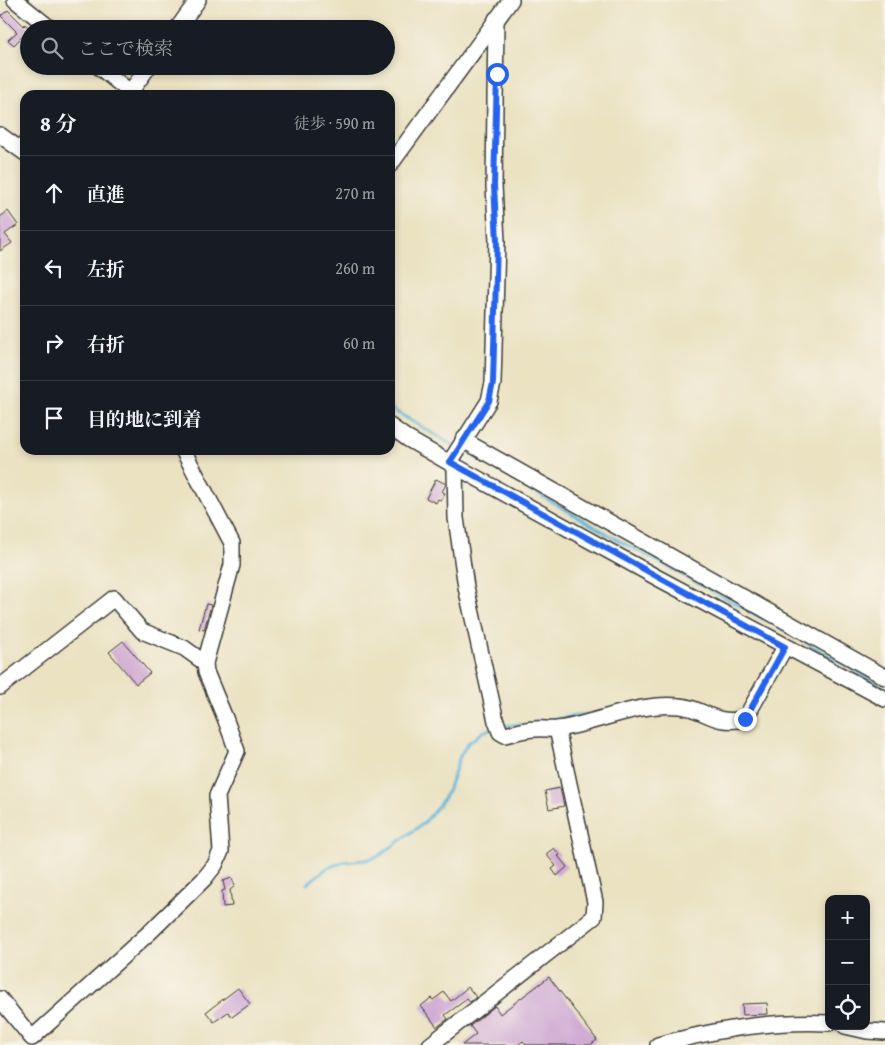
<!DOCTYPE html>
<html lang="ja">
<head>
<meta charset="utf-8">
<style>
	:root { --surface:#171b24; --page:#20242c; --text:#f1f3f6; --muted:#9ea1a6; --line:#363941 }
	body { margin:0; font-family:"Gentium Book Plus","Noto Serif JP",serif; background:var(--page); color:var(--text) }
	.controls { position:absolute; right:15px; bottom:15px; display:grid; overflow:hidden; border-radius:10px; box-shadow:0 2px 8px #0003 }
	.controls button { width:45px; height:45px; display:grid; place-items:center; padding:0; border:0; border-bottom:1px solid var(--line); background:var(--surface); color:var(--text); font:25px sans-serif }
	.stop { position:absolute; width:15px; height:15px; margin:-11px; border:4px solid #2563eb; border-radius:50%; background:#fff }
	.stop.end { background:#2563eb; border-color:#fff; box-shadow:0 1px 5px #0008 }
	.list { margin:0; padding:0; list-style:none }
	h2 { display:flex; justify-content:space-between; align-items:center; height:65px; margin:0; padding:0 20px; font-size:21px }
	h2 small { font-size:16px; font-weight:400; color:var(--muted) }
	.list li { display:grid; grid-template-columns:32px 1fr auto; gap:15px; align-items:center; box-sizing:border-box; height:75px; padding:0 20px; border-top:1px solid var(--line) }
	.list b { display:block; font-size:19px; white-space:nowrap }
	.list em { font-size:16px; font-style:normal; color:var(--muted) }
	.icon { flex:none; width:28px; height:28px; fill:none; stroke:currentColor; stroke-width:2; stroke-linecap:round; stroke-linejoin:round }
	.map { position:relative; flex:none; width:885px; height:1045px; overflow:hidden }
	.search { position:absolute; background:var(--surface); box-shadow:0 2px 8px #0003; left:20px; top:20px; width:375px; height:55px; display:flex; align-items:center; gap:12px; box-sizing:border-box; padding:0 18px; border-radius:28px; color:var(--muted); font-size:19px }
	.panel { position:absolute; background:var(--surface); box-shadow:0 2px 8px #0003; left:20px; top:90px; width:375px; height:365px; border-radius:15px }
	.map>svg:first-child { display:block }
</style>
</head>
<body>
<div class="map">
<svg width="885" height="1045" viewBox="0 0 885 1045">
	<rect width="100%" height="100%" fill="#f7f3e8"/>
	<filter id="ink" filterUnits="userSpaceOnUse"><feTurbulence type="fractalNoise" baseFrequency=".02" numOctaves="2"/><feDisplacementMap in="SourceGraphic" scale="10" xChannelSelector="R" yChannelSelector="G"/><feConvolveMatrix kernelMatrix="1 2 1 2 8 2 1 2 1" color-interpolation-filters="sRGB"/></filter>
	<filter id="wash" filterUnits="userSpaceOnUse"><feTurbulence type="fractalNoise" baseFrequency=".0096" numOctaves="4" result="noise"/><feDisplacementMap in="SourceGraphic" scale="20" xChannelSelector="R" yChannelSelector="G"/><feGaussianBlur stdDeviation="1.12" result="paint"/><feColorMatrix in="noise" values="0 0 0 0 0 0 0 0 0 0 0 0 0 0 0 0 0 1.4 0 .05"/><feComposite in="paint" operator="in"/></filter>
	<g filter="url(#wash)">
		<rect width="100%" height="100%" fill="#ebe2c2"/>
		<g fill="none" stroke-linecap="round" stroke-linejoin="round">
			<!-- stream -->
			<g stroke="#5eb6db" stroke-width="3">
				<polyline points="390,408 454,446"/>
				<polyline points="462,450 616,539 788,632 885,688"/>
				<polyline points="536,722 589,714"/>
				<polyline points="504,726 520,724"/>
				<polyline points="307,884 327,868 344,862 366,860 379,856 424,823 439,805 448,791 460,756 468,743 483,732 493,728"/>
			</g>
		</g>
		<g id="blocks">
			<!-- building -->
			<g fill="#d0aad4">
				<polygon points="8,10 24,26 25,24 30,29 14,45 8,40 17,32 1,16"/>
				<polygon points="8,211 18,225 5,234 12,243 0,251 0,217"/>
				<polygon points="436,479 446,484 442,492 445,493 441,500 438,499 436,503 426,498"/>
				<polygon points="206,604 211,605 204,630 199,629"/>
				<polygon points="123,641 150,673 136,684 109,652"/>
				<polygon points="560,788 564,806 549,809 545,791"/>
				<polygon points="554,848 560,855 558,856 567,867 557,876 552,869 556,866 546,854"/>
				<polygon points="232,878 235,886 230,890 232,906 223,907 222,891 225,890 223,881"/>
				<polygon points="549,977 597,1040 590,1045 527,1045 523,1041 518,1045 462,1045 476,1034 470,1026 495,1006 500,1014"/>
				<polygon points="468,987 476,997 470,1002 467,999 445,1015 448,1019 437,1027 421,1006 431,998 433,1000 444,992 451,1001"/>
				<polygon points="238,988 250,1004 232,1017 228,1012 214,1022 206,1012"/>
				<polygon points="767,1003 768,1014 743,1015 742,1004"/>
			</g>
		</g>
	</g>
	<g filter="url(#ink)">
		<use href="#blocks" fill-opacity="0" stroke="#3b3a35" stroke-width="1"/>
		<g fill="none" stroke-linecap="round" stroke-linejoin="round">
			<defs>
				<g id="minor">
					<polyline points="15,0 51,29"/>
					<polyline points="177,29 198,0"/>
					<polyline points="98,66 130,92"/>
					<polyline points="128,95 149,66"/>
					<polyline points="0,135 25,153"/>
					<polyline points="390,165 511,0"/>
					<polyline points="390,426 408,439 455,466 656,577 885,699"/>
					<polyline points="463,440 885,677"/>
					<polyline points="450,462 489,401 493,383 497,241 494,186 496,19"/>
					<path d="M455 466 456 518 466 587 496 721 500 732 505 735C514 733 525 729 535 729 542 728 550 730 558 729 598 723 637 702 679 706 706 708 712 726 745 719L785 647"/>
					<polyline points="0,687 114,598 142,631 184,648 205,663"/>
					<polyline points="0,999 32,1038 151,931 204,879 215,865 221,851 217,796 237,751 225,718 206,672 205,663 232,565 232,543 183,450"/>
					<polyline points="845,1026 867,1031 885,1032"/>
					<polyline points="430,1045 594,917 595,902 557,729"/>
					<path d="M658 1045C713 1030 772 1020 829 1023"/>
				</g>
			</defs>
			<!-- minor casing -->
			<use href="#minor" stroke="#3b3a35" stroke-width="18"/>
			<!-- minor -->
			<use href="#minor" stroke="#fff" stroke-width="15"/>
		</g>
	</g>
	<g fill="none" stroke-linecap="round" stroke-linejoin="round" filter="url(#ink)">
		<!-- route -->
		<polyline stroke="#2563eb" stroke-width="6" points="497,74 494,186 497,241 493,383 489,401 450,462 785,647 745,719"/>
	</g>
</svg>
<div class="controls">
<button>+</button>
<button>−</button>
<button><svg class="icon" aria-label="locate" viewBox="0 0 24 24"><circle cx="12" cy="12" r="6"/><path d="M12 2v4M12 18v4M2 12h4M18 12h4"/></svg></button>
</div>
<div class="stop" style="left:497px;top:74px"></div>
<div class="stop end" style="left:745px;top:719px"></div>
<div class="search"><svg class="icon" aria-label="search" viewBox="0 0 24 24"><circle cx="10" cy="10" r="6"/><path d="M15 15l6 6"/></svg>ここで検索</div>
<section class="panel">
<h2>8 分<small>徒歩 · 590 m</small></h2>
<ul class="list">
<li><svg class="icon" aria-label="ahead" viewBox="0 0 24 24"><path d="M12 20V5M6 11l6-6 6 6"/></svg><div><b>直進</b></div><em>270 m</em></li>
<li><svg class="icon" aria-label="left" viewBox="0 0 24 24"><path d="M17 20v-9H6M10 6l-5 5 5 5"/></svg><div><b>左折</b></div><em>260 m</em></li>
<li><svg class="icon" aria-label="right" viewBox="0 0 24 24"><path d="M7 20v-9h11M14 6l5 5-5 5"/></svg><div><b>右折</b></div><em>60 m</em></li>
<li><svg class="icon" aria-label="arrive" viewBox="0 0 24 24"><path d="M6 21V4h12l-3 4 3 4H6"/></svg><div><b>目的地に到着</b></div></li>
</ul>
</section>
</div>
</body>
</html>
